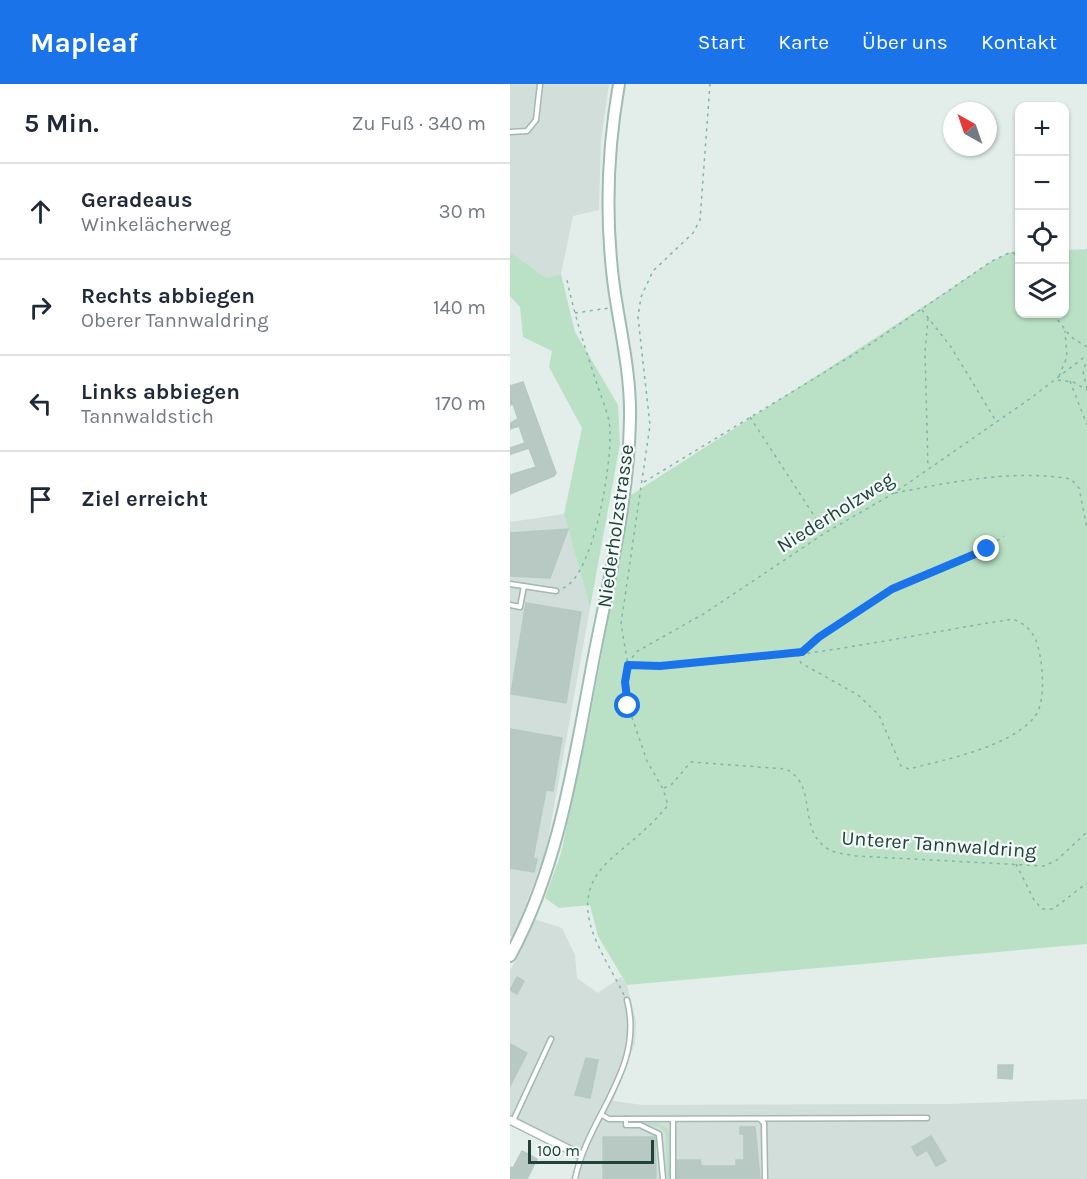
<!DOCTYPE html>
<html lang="de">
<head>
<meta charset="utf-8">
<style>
	:root { --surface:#fff; --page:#f6f6f7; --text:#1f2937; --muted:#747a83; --line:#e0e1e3; --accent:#1a73e8 }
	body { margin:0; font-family:Karla,sans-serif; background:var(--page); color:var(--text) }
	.controls { position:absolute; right:18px; top:18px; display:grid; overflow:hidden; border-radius:12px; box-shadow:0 2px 4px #0004 }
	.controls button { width:54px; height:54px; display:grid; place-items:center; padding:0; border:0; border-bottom:2px solid var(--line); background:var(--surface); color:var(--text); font:30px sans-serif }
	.compass { position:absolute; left:433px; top:18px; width:54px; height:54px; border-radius:50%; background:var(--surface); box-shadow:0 2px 4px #0004; rotate:320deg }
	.scale { position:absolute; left:18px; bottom:15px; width:126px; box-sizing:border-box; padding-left:6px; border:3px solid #20423a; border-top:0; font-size:16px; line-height:21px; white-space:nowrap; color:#20423a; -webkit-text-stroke:4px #f4faf7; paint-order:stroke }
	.stop { position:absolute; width:18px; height:18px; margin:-14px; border:4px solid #1a73e8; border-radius:50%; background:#fff }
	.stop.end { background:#1a73e8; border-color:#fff; box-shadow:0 2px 6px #0008 }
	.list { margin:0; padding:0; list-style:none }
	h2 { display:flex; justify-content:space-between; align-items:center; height:78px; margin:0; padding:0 24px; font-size:26px }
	h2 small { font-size:20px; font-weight:400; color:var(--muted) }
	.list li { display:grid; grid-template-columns:39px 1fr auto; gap:18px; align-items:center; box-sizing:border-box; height:96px; padding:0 24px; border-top:2px solid var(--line) }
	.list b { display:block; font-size:22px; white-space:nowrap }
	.list p { margin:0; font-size:20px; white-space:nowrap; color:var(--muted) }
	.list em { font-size:20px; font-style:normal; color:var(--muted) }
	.icon { flex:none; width:33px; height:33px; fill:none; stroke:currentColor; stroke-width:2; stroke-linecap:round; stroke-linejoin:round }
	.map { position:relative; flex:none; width:577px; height:1095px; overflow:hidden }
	header { display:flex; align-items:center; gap:36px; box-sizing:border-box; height:84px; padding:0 30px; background:var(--accent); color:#fff }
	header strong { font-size:28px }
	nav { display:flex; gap:33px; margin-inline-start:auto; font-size:21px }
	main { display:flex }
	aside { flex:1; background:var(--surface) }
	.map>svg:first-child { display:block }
</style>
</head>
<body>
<header>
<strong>Mapleaf</strong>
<nav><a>Start</a><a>Karte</a><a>Über uns</a><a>Kontakt</a></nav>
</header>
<main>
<aside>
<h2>5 Min.<small>Zu Fuß · 340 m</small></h2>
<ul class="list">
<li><svg class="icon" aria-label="ahead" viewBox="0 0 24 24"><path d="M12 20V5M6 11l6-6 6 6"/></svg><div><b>Geradeaus</b><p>Winkelächerweg</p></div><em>30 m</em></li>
<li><svg class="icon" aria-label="right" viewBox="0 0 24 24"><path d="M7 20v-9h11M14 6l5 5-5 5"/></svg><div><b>Rechts abbiegen</b><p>Oberer Tannwaldring</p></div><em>140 m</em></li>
<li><svg class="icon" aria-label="left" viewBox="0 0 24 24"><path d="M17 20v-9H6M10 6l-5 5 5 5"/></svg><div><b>Links abbiegen</b><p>Tannwaldstich</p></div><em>170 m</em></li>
<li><svg class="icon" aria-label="arrive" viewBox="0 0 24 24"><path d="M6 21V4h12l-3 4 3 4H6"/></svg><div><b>Ziel erreicht</b></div></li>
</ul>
</aside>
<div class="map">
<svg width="577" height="1095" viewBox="0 0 577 1095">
	<rect width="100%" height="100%" fill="#e3eeea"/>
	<!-- built -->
	<g fill="#d1ded9">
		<polygon points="0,0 99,0 91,56 89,126 63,132 51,190 36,194 0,168"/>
		<polygon points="54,430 80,524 36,767 12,831 52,844 65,871 67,894 88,909 111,893 117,901 126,937 125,959 103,1017 133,1021 437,1020 577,1015 577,1095 65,1095 70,1070 0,1034 0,887 14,860 0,852 0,438"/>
	</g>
	<!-- green -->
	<g fill="#bae1c6">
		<path d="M577 165V860L117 901 88 852 80 821 49 824 35 814 51 769 80 633 121 411C241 333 363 257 482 177L501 168 509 167V230H554L555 166Z"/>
		<polygon points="0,168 36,194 51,190 65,248 108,321 110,360 80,524 54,430 72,344 39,283 42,267 13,253 10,223 0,212"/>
		<polygon points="146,1039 157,1044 159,1049 161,1095 157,1095 156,1049 150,1043 133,1040"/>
	</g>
	<!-- building -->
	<g fill="#b8c9c3" stroke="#b4c9c1" stroke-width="1.5">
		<polygon points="13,298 46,389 44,392 0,410 0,391 26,383 19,364 1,370 0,368 0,364 15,359 9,342 0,345 0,339 8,335 3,320 0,321 0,302"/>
		<polygon points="58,445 40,494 0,492 0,449"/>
		<polygon points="16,519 71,528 56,619 1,610"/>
		<polygon points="0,645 52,654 43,707 36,706 23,774 27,775 24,788 0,784"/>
		<polygon points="7,893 14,897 7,910 0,906"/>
		<polygon points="0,960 17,969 0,1002"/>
		<polygon points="76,974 88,976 80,1014 65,1011"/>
		<polygon points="488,981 503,981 502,995 488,994"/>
		<polygon points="230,1043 245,1043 250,1095 167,1095 167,1076 190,1076 191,1082 226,1082 226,1076 234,1076 234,1050 230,1050"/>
		<polygon points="421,1052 436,1077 426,1082 417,1066 407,1072 402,1063"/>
		<polygon points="93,1053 145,1053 146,1095 93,1095"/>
		<polygon points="12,1067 27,1075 17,1095 0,1095 0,1083 3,1084"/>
	</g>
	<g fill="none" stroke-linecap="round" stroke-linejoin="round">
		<defs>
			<g id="service">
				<polyline points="0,48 17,47 26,36 30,0"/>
				<polyline points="0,500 46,507"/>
				<polyline points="0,521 10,523 14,502"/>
				<polyline points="92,1031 99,1035 417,1034"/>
				<polyline points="116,1035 116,1041 130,1041 149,1050 153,1095"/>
				<polyline points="250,1035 254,1039 255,1095"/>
				<polyline points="3,1037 41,955"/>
				<path d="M65 1095C78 1031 135 985 117 916"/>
				<polyline points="163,1095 163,1036"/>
			</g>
			<polyline id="minor" points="0,1036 70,1071"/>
			<path id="secondary" d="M0 872C51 778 65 670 85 567 100 491 119 412 120 334 121 290 110 246 104 203 95 135 97 68 109 0"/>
		</defs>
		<!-- service casing -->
		<use href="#service" stroke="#a5b7b2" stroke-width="7"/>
		<!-- minor casing -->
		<use href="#minor" stroke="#a5b7b2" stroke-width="10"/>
		<!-- secondary casing -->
		<use href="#secondary" stroke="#a0bbb3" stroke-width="14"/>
		<!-- path -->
		<g stroke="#80b5a7" stroke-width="1.5" stroke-dasharray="3 4.5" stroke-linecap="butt">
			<polyline points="412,226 441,263 486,337"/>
			<polyline points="65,229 99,224"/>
			<polyline points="543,230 561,253 577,263"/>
			<polyline points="418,234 415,268 418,384"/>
			<polyline points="549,292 557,273 555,247"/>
			<polyline points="548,296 563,298 577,306"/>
			<polyline points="560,297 577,341"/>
			<polyline points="577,305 573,287 577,276"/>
			<polyline points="240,333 314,447"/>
			<polyline points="134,398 356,263 482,177 501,168 509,172"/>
			<path d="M385 409C441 398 504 385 561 395L569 404 577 444"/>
			<path d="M53 504C84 493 105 369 99 337 96 323 89 308 85 294 74 261 64 229 57 196"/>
			<path d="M293 568C315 547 356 517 384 504 421 487 461 476 494 452"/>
			<polyline points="118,580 126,568 195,529 315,449 384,409 521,314 577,271"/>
			<path d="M118 581C246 586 376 555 503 535 524 544 527 555 531 577 533 594 535 622 523 635 496 664 437 675 399 685L391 682 369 631 348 611 291 579 287 569"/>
			<path d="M154 704 162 700 181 678 276 685C309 702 286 745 318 765 326 770 338 770 346 772L534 782 547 776 577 748"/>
			<polyline points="506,780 524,816 532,825 543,825 577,799"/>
			<path d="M114 911C92 866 52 818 101 775 121 757 141 743 158 721L153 705 137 677 118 622 115 598 118 581 111 540 140 341 128 233 131 213 143 187 183 149 190 136 200 0"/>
		</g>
		<!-- service -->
		<use href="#service" stroke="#fff" stroke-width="4"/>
		<!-- minor -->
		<use href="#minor" stroke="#fff" stroke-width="7"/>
		<!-- secondary -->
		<use href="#secondary" stroke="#fff" stroke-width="10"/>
	</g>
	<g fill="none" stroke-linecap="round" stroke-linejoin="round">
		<!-- route -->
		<polyline stroke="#1a73e8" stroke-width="8" points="118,622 115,598 118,581 150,582 292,568 309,553 382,505 477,465"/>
	</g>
	<g text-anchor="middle" stroke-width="4.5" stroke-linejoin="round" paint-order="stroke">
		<!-- street labels -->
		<g font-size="20" fill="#20423a" stroke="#f4faf7">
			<text transform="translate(325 428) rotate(-32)" y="7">Niederholzweg</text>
			<text transform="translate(105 442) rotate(-82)" y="7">Niederholzstrasse</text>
			<text transform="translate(429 760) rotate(4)" y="7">Unterer Tannwaldring</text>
		</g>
	</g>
</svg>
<div class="controls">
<button>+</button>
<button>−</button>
<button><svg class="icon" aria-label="locate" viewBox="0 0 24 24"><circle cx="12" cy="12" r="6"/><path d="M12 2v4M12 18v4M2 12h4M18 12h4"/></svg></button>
<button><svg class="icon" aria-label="layers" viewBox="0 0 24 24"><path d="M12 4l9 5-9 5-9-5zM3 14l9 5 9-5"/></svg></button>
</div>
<svg class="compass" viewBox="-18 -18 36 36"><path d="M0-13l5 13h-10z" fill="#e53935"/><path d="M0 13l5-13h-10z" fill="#747a83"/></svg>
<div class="scale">100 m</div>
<div class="stop" style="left:118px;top:622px"></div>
<div class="stop end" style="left:477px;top:465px"></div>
</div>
</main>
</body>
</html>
